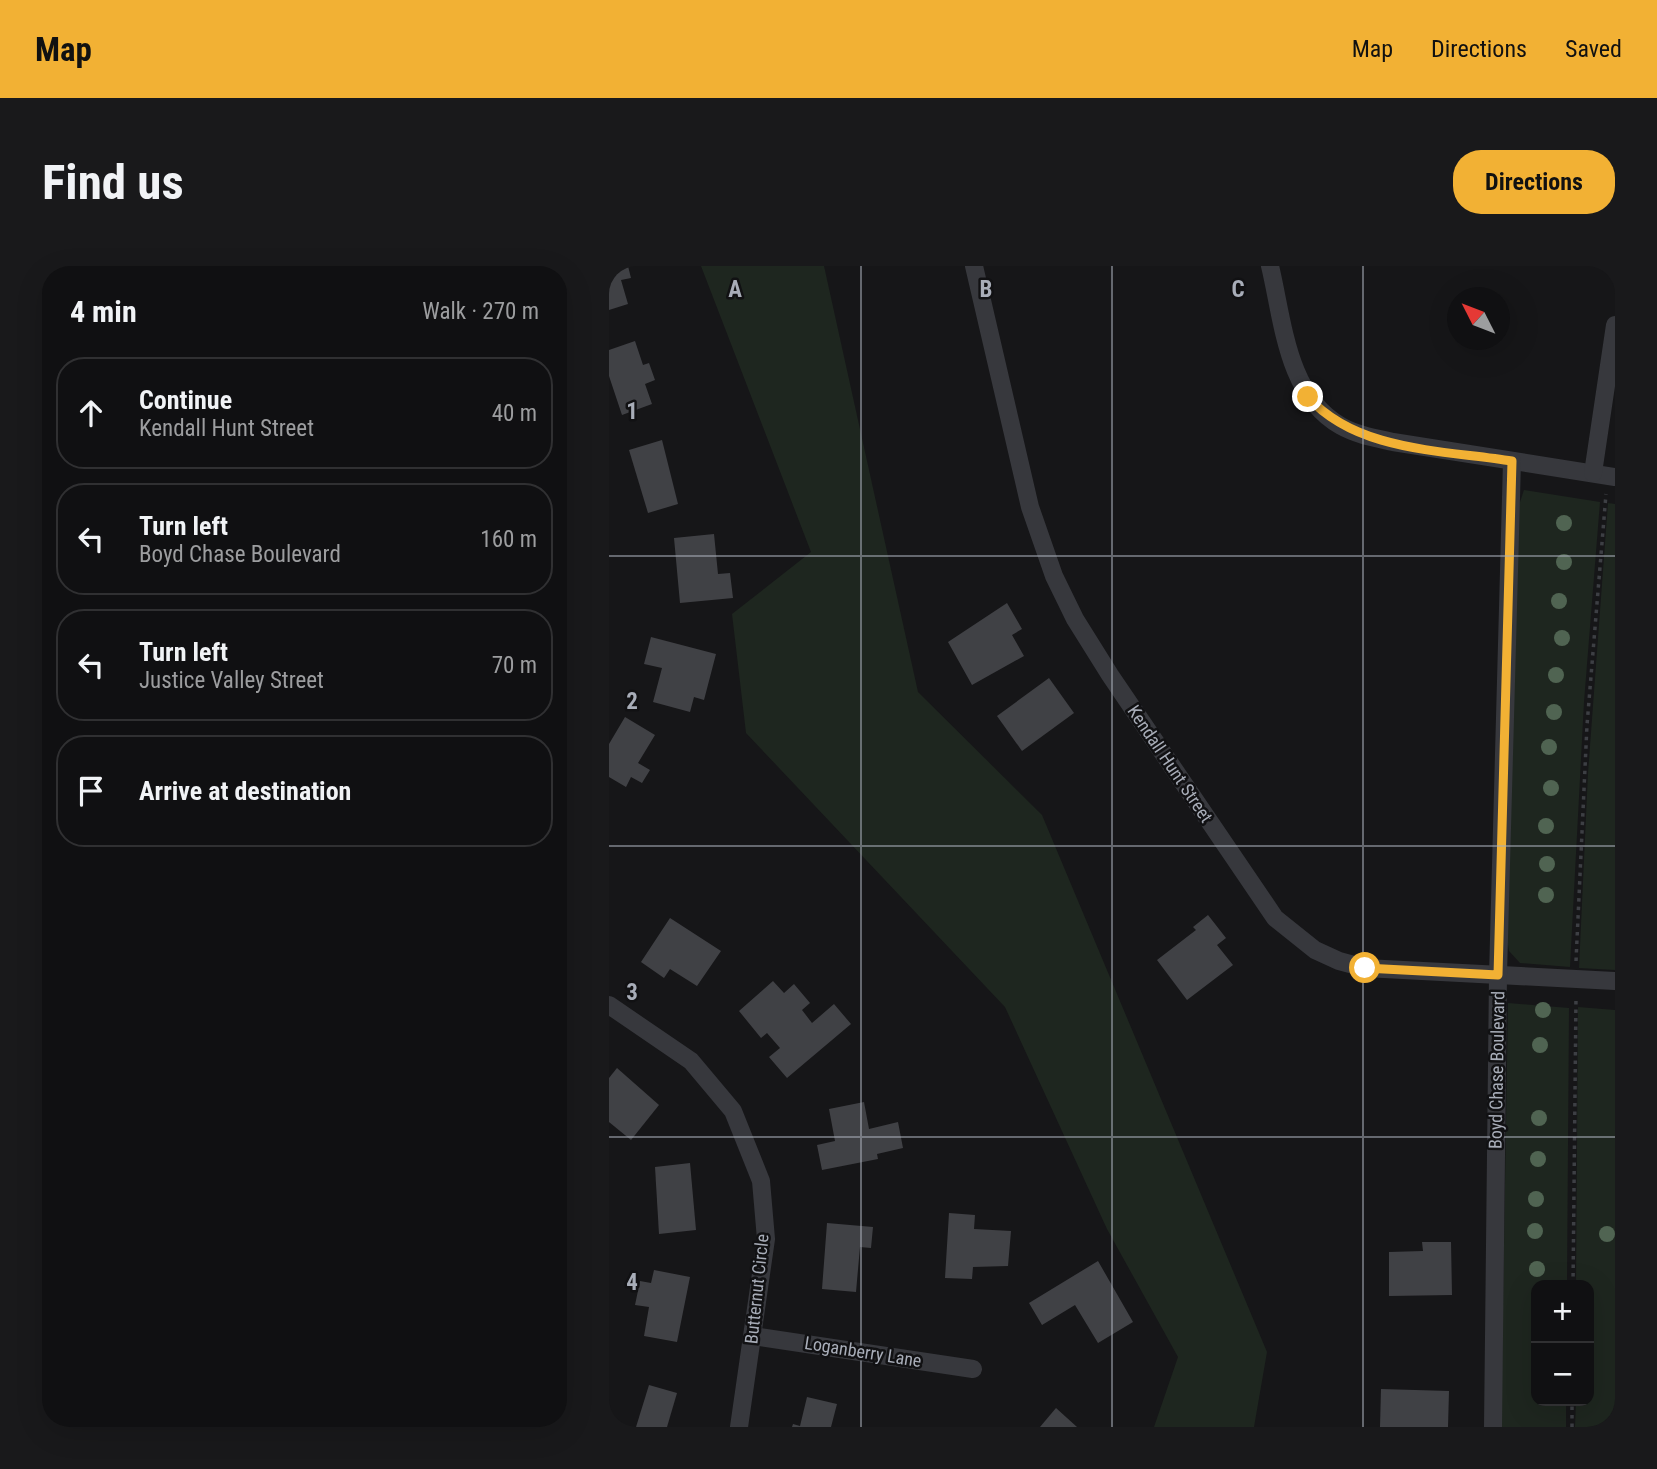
<!DOCTYPE html>
<html lang="en">
<head>
<meta charset="utf-8">
<style>
	:root { --surface:#101012; --page:#19191b; --text:#f1f3f6; --muted:#9c9d9f; --line:#303032; --accent:#f2b134 }
	body { margin:0; font-family:"Roboto Condensed",sans-serif; background:var(--page); color:var(--text) }
	.controls { position:absolute; right:21px; bottom:21px; display:grid; overflow:hidden; border-radius:14px; box-shadow:0 7px 28px #0002 }
	.controls button { width:63px; height:63px; display:grid; place-items:center; padding:0; border:0; border-bottom:2px solid var(--line); background:var(--surface); color:var(--text); font:35px sans-serif }
	.compass { position:absolute; left:838px; top:21px; width:63px; height:63px; border-radius:50%; background:var(--surface); box-shadow:0 7px 28px #0002; rotate:312deg }
	.stop { position:absolute; width:21px; height:21px; margin:-16px; border:5px solid #f2b134; border-radius:50%; background:#fff }
	.stop.end { background:#f2b134; border-color:#fff; box-shadow:0 2px 7px #0008 }
	.list { margin:0; padding:0; list-style:none }
	h2 { display:flex; justify-content:space-between; align-items:center; height:91px; margin:0; padding:0 28px; font-size:30px }
	h2 small { font-size:23px; font-weight:400; color:var(--muted) }
	.list li { display:grid; grid-template-columns:46px 1fr auto; gap:21px; align-items:center; box-sizing:border-box; height:112px; margin:0 14px 14px; padding:0 14px; border:2px solid var(--line); border-radius:28px }
	.list b { display:block; font-size:26px; white-space:nowrap }
	.list p { margin:0; font-size:23px; white-space:nowrap; color:var(--muted) }
	.list em { font-size:23px; font-style:normal; color:var(--muted) }
	.icon { flex:none; width:38px; height:38px; fill:none; stroke:currentColor; stroke-width:2; stroke-linecap:round; stroke-linejoin:round }
	.map { position:relative; flex:none; width:1006px; height:1161px; overflow:hidden; border-radius:28px }
	header { display:flex; align-items:center; gap:42px; box-sizing:border-box; height:98px; padding:0 35px; background:var(--accent); color:#111 }
	header strong { font-size:33px }
	nav { display:flex; gap:38px; margin-inline-start:auto; font-size:24px }
	.intro { display:flex; align-items:center; justify-content:space-between; box-sizing:border-box; height:168px; padding:0 42px }
	h1 { margin:0; font-size:49px }
	.button { padding:18px 32px; border-radius:28px; background:var(--accent); color:#111; font-size:24px; font-weight:700 }
	main { display:flex; gap:42px; padding:0 42px }
	aside { flex:1; background:var(--surface); border-radius:28px; box-shadow:0 7px 28px #0002 }
	.map>svg:first-child { display:block }
</style>
</head>
<body>
<header>
<strong>Map</strong>
<nav><a>Map</a><a>Directions</a><a>Saved</a></nav>
</header>
<div class="intro"><h1>Find us</h1><a class="button">Directions</a></div>
<main>
<aside>
<h2>4 min<small>Walk · 270 m</small></h2>
<ul class="list">
<li><svg class="icon" aria-label="ahead" viewBox="0 0 24 24"><path d="M12 20V5M6 11l6-6 6 6"/></svg><div><b>Continue</b><p>Kendall Hunt Street</p></div><em>40 m</em></li>
<li><svg class="icon" aria-label="left" viewBox="0 0 24 24"><path d="M17 20v-9H6M10 6l-5 5 5 5"/></svg><div><b>Turn left</b><p>Boyd Chase Boulevard</p></div><em>160 m</em></li>
<li><svg class="icon" aria-label="left" viewBox="0 0 24 24"><path d="M17 20v-9H6M10 6l-5 5 5 5"/></svg><div><b>Turn left</b><p>Justice Valley Street</p></div><em>70 m</em></li>
<li><svg class="icon" aria-label="arrive" viewBox="0 0 24 24"><path d="M6 21V4h12l-3 4 3 4H6"/></svg><div><b>Arrive at destination</b></div></li>
</ul>
</aside>
<div class="map">
<svg width="1006" height="1161" viewBox="0 0 1006 1161">
	<rect width="100%" height="100%" fill="#161618"/>
	<!-- green -->
	<g fill="#1e261f">
		<polygon points="92,0 215,0 309,426 433,549 658,1086 645,1161 545,1161 569,1091 498,963 396,741 137,467 123,348 202,286"/>
		<polygon points="915,224 991,236 975,436 961,701 911,697 900,685 898,673 910,239"/>
		<polygon points="999,237 1006,238 1006,704 970,702 979,507"/>
		<polygon points="899,737 960,742 958,1019 927,1019 927,1135 957,1135 957,1161 892,1161"/>
		<polygon points="969,741 1006,744 1006,1161 966,1161 967,1135 980,1135 980,1019 967,1019"/>
	</g>
	<!-- building -->
	<g fill="#404145">
		<polygon points="0,0 19,0 22,12 12,14 19,38 0,44"/>
		<polygon points="26,75 34,99 40,97 46,114 36,118 43,138 13,149 0,110 0,84"/>
		<polygon points="53,174 69,238 39,247 20,184"/>
		<polygon points="105,268 109,308 121,307 124,332 71,337 65,272"/>
		<polygon points="398,337 413,363 403,369 415,390 363,419 339,376"/>
		<polygon points="42,371 107,388 95,434 85,431 81,446 44,436 53,402 35,398"/>
		<polygon points="440,412 465,447 413,485 388,450"/>
		<polygon points="16,451 46,469 29,497 41,504 33,517 22,511 17,521 0,511 0,478"/>
		<polygon points="599,649 617,672 608,679 624,699 578,734 548,694 587,664 584,661"/>
		<polygon points="61,652 112,685 88,720 61,703 55,712 32,696"/>
		<polygon points="164,715 175,727 185,718 201,737 193,744 203,757 225,738 242,758 178,812 160,791 171,782 158,767 152,772 130,745"/>
		<polygon points="8,802 50,839 22,874 0,856 0,812"/>
		<polygon points="255,836 260,863 289,856 294,882 268,888 269,893 213,904 208,879 226,875 220,843"/>
		<polygon points="81,897 87,964 50,968 46,901"/>
		<polygon points="340,947 366,949 365,963 402,965 399,1000 364,1001 363,1013 336,1012"/>
		<polygon points="218,957 264,961 262,982 251,981 247,1026 213,1023"/>
		<polygon points="813,976 842,976 843,1029 780,1030 780,986 814,985"/>
		<polygon points="489,995 524,1056 489,1077 466,1039 433,1059 420,1037"/>
		<polygon points="45,1004 81,1011 68,1076 35,1070 40,1041 26,1039 31,1015 42,1017"/>
		<polygon points="40,1119 68,1127 58,1161 27,1161"/>
		<polygon points="772,1123 840,1125 839,1161 771,1161"/>
		<polygon points="198,1131 228,1138 222,1161 183,1161 184,1158 191,1160"/>
		<polygon points="447,1142 468,1161 431,1161"/>
	</g>
	<g fill="none" stroke-linecap="round" stroke-linejoin="round">
		<!-- path -->
		<g stroke="#3d3f44" stroke-width="3.5" stroke-dasharray="3.5 5" stroke-linecap="butt">
			<polyline points="967,695 978,459 997,228"/>
			<polyline points="964,1019 967,731"/>
			<polyline points="963,1161 963,1135"/>
		</g>
		<!-- street -->
		<g stroke="#37383d" stroke-width="18">
			<polyline points="365,0 421,241 445,310 466,353 501,409 666,652 706,684 730,695 756,702 1006,715"/>
			<path d="M661 0C674 54 678 130 732 160 748 169 766 172 784 176L1006 211"/>
			<polyline points="984,207 1006,59"/>
			<polyline points="0,739 82,795 124,845 152,915 157,973 130,1161"/>
			<polyline points="144,1070 364,1103"/>
			<polyline points="884,1161 889,709 903,195"/>
		</g>
	</g>
	<!-- trees -->
	<g fill="#506452">
		<circle cx="955" cy="257" r="8"/>
		<circle cx="955" cy="296" r="8"/>
		<circle cx="950" cy="335" r="8"/>
		<circle cx="953" cy="372" r="8"/>
		<circle cx="947" cy="409" r="8"/>
		<circle cx="945" cy="446" r="8"/>
		<circle cx="940" cy="481" r="8"/>
		<circle cx="942" cy="522" r="8"/>
		<circle cx="937" cy="560" r="8"/>
		<circle cx="938" cy="598" r="8"/>
		<circle cx="937" cy="629" r="8"/>
		<circle cx="934" cy="744" r="8"/>
		<circle cx="931" cy="779" r="8"/>
		<circle cx="930" cy="852" r="8"/>
		<circle cx="929" cy="893" r="8"/>
		<circle cx="927" cy="933" r="8"/>
		<circle cx="926" cy="965" r="8"/>
		<circle cx="998" cy="968" r="8"/>
		<circle cx="928" cy="1003" r="8"/>
	</g>
	<g fill="none" stroke-linecap="round" stroke-linejoin="round">
		<!-- route -->
		<path stroke="#f2b134" stroke-width="9" d="M699 131C748 186 835 184 903 195L889 709 756 702"/>
	</g>
	<!-- grid -->
	<path fill="none" stroke="#a8adb8" stroke-width="2" stroke-opacity="0.55" d="M252 0V1161M503 0V1161M754 0V1161M0 290H1006M0 580H1006M0 871H1006"/>
	<g text-anchor="middle" stroke-width="5" stroke-linejoin="round" paint-order="stroke">
		<!-- street labels -->
		<g font-size="18" fill="#a8adb8" stroke="#111113">
			<text transform="translate(561 498) rotate(56)" y="6">Kendall Hunt Street</text>
			<text transform="translate(888 804) rotate(-89)" y="6">Boyd Chase Boulevard</text>
			<text transform="translate(148 1023) rotate(-84)" y="6">Butternut Circle</text>
			<text transform="translate(254 1086) rotate(9)" y="6">Loganberry Lane</text>
		</g>
	</g>
	<g font-size="23" text-anchor="middle" font-weight="bold" fill="#a8adb8" stroke="#111113" stroke-width="5" stroke-linejoin="round" paint-order="stroke">
		<text x="126" y="31">A</text>
		<text x="377" y="31">B</text>
		<text x="629" y="31">C</text>
		<text x="23" y="153">1</text>
		<text x="23" y="443">2</text>
		<text x="23" y="734">3</text>
		<text x="23" y="1024">4</text>
	</g>
</svg>
<div class="controls">
<button>+</button>
<button>−</button>
</div>
<svg class="compass" viewBox="-18 -18 36 36"><path d="M0-13l5 13h-10z" fill="#e53935"/><path d="M0 13l5-13h-10z" fill="#9c9d9f"/></svg>
<div class="stop" style="left:756px;top:702px"></div>
<div class="stop end" style="left:699px;top:131px"></div>
</div>
</main>
</body>
</html>
